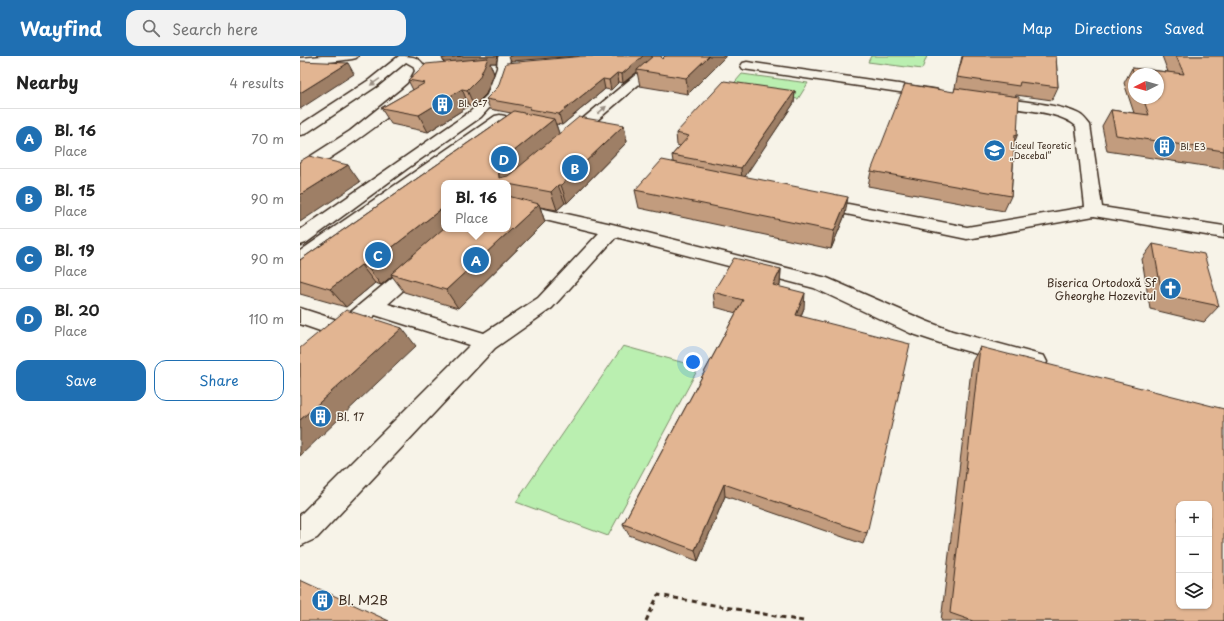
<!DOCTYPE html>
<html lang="en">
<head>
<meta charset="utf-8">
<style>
	:root { --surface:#fff; --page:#f2f2f2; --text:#222; --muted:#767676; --line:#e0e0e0; --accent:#1f6fb2 }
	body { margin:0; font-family:"Playpen Sans",sans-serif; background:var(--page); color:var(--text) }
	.controls { position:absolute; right:12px; bottom:12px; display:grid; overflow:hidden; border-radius:8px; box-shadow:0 1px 3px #0004 }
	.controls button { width:36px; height:36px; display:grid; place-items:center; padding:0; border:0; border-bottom:1px solid var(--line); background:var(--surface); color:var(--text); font:20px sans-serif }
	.compass { position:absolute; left:828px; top:12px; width:36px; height:36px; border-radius:50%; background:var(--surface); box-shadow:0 1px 3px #0004; rotate:265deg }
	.you { position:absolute; left:393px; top:306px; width:14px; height:14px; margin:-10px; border:3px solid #fff; border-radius:50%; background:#1a73e8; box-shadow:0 0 0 6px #1a73e833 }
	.badge { display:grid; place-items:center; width:26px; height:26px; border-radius:50%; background:var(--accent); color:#fff; font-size:13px; font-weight:700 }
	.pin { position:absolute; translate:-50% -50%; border:2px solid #fff; box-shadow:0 1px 4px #0006 }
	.popup { position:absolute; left:141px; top:124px; width:70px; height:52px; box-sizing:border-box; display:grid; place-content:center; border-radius:8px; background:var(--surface); filter:drop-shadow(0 1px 3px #0005); font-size:13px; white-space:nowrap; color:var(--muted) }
	.popup b { font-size:15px; color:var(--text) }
	.popup::after { content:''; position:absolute; left:50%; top:100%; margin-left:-8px; border:8px solid transparent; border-top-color:var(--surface) }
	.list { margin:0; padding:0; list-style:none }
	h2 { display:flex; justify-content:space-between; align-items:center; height:52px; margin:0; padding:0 16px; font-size:17px }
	h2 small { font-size:13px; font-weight:400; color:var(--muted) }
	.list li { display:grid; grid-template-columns:26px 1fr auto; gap:12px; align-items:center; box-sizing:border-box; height:60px; padding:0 16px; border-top:1px solid var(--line) }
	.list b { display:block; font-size:15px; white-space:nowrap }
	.list p { margin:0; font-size:13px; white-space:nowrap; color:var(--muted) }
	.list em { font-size:13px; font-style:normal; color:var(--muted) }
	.actions { display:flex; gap:8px; padding:12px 16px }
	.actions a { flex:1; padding:9px 0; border:1px solid var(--accent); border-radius:12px; text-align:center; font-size:14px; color:var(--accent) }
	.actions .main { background:var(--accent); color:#fff }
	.icon { flex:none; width:22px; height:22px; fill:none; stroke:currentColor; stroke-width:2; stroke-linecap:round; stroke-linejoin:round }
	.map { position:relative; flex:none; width:924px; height:565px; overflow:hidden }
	header { display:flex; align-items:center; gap:24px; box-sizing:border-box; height:56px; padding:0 20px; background:var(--accent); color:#fff }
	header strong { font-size:19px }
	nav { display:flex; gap:22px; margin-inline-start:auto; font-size:14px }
	.search { width:280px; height:36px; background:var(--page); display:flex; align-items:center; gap:10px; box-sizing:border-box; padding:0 14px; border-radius:12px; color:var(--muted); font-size:15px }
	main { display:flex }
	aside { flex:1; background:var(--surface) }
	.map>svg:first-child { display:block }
</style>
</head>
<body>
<header>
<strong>Wayfind</strong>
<div class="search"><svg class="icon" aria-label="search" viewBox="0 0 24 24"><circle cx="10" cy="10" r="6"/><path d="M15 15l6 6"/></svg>Search here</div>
<nav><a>Map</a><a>Directions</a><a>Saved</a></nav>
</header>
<main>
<aside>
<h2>Nearby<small>4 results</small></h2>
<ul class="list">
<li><span class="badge">A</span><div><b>Bl. 16</b><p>Place</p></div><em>70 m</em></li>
<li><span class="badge">B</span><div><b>Bl. 15</b><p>Place</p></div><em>90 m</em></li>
<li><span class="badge">C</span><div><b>Bl. 19</b><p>Place</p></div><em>90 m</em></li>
<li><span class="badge">D</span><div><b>Bl. 20</b><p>Place</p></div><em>110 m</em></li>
</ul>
<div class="actions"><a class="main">Save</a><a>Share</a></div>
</aside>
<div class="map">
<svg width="924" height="565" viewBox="0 0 924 565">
	<rect width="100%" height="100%" fill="#f7f3e8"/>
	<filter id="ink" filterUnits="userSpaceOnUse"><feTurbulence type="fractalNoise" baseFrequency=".025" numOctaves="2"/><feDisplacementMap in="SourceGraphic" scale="8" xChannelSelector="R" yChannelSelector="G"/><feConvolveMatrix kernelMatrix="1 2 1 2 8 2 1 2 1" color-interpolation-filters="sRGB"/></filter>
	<g filter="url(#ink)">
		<!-- green -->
		<g fill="#baefb0" stroke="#7a8c67">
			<polygon points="571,0 627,0 622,13 568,6"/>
			<polygon points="442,18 508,27 498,43 429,33"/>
			<polygon points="323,290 399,311 308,480 216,446"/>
		</g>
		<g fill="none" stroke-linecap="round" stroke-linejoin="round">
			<defs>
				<g id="minor">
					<polygon points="22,0 58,0 56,2 52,3 0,10 0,2"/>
					<path d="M99 0C114 0 121 1 127 15 124 21 121 28 116 34 92 61 58 84 27 104 18 110 10 116 0 119V107L50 75 101 34 108 28 115 15 113 10 106 6 77 30 5 78 0 79V69L69 24Z"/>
					<polygon points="198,0 210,0 209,12 200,40 181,61 108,112 6,187 0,189 0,174 171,55 187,39 197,12"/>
					<polygon points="354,0 366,0 359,11 273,85 268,86 263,85 261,82 263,79 351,6"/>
					<polygon points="447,6 633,33 638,34 639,37 638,40 633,41 443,13 441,10 443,7"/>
					<path d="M689 41C711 44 761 48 779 58 783 60 787 65 790 69L802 151 924 170V182L794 160 667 183 517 152 511 151 509 147 511 143 517 142 667 171 785 151 776 70C757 53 711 54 684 48L682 45 684 42Z"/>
					<polygon points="200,59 205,60 207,63 205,66 7,208 0,210 0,195 195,60"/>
					<polygon points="208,145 312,168 527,222 626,265 652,275 744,300 747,306 744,312 736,315 649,290 610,277 514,232 316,181 252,252 195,292 17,482 0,490 0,459 170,289 75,259 8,317 0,320 0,298 26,277 0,268 0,252 40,265 151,173 171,173 88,248 184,277 238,242 299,177 208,155"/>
				</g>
			</defs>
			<!-- minor casing -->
			<use href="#minor" stroke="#3b2a1e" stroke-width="3"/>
			<!-- path -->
			<polyline stroke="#3b2a1e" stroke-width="3" stroke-dasharray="5 4" stroke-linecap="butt" points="346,565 358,539 503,565"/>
			<!-- minor -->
			<use href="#minor" fill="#f7f3e8" fill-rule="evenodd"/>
		</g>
		<!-- wall -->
		<g fill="#c29c7e" stroke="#3b2a1e" fill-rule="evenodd">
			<polygon points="144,0 198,0 196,7 190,7 194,18 186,38 174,50 169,50 128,76 91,68 81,52 113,34 108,24 144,6 142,2"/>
			<path d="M285 0H352V1L362 3 365 0H425V1L388 38 340 30 337 16 323 27 319 26 311 34 305 33 262 69 256 68 259 78 324 69 327 86 267 147H265L257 154 240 151 245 166 158 252 104 236 92 220 81 229 75 227 46 251 0 238V204L211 57 190 53 186 43ZM144 127H208V173H144Z"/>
			<polygon points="662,0 756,0 758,31 752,44 716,39 715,41 717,80 715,85 711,140 704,155 568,130 571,115 654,36"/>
			<path d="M862 0H924V113L807 95 802 70 811 54 834 57 824 27 832 12 868 16ZM834 18H858V42H834Z"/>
			<polygon points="495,35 494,47 444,121 545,159 531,193 339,152 335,134 373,106 372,99 380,90 377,89 376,77"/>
			<polygon points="853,188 919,250 904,266 850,253 842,203"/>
			<polygon points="481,213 480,229 479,231 504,252 501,260 567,477 563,488 425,440 398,505 329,479 323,468 436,257 415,251 413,236"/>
			<polygon points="680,291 924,565 641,565 672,306"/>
		</g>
		<!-- shaded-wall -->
		<g fill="#9e7f66" stroke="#3b2a1e">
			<polygon points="161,0 198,0 196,7 190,7 194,18 186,38 174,50 167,34 146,11 142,2"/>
			<polygon points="209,0 279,0 211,5"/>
			<polygon points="343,0 352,0 350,5 337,14 337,16 323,27 322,18"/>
			<polygon points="409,0 425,0 425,1 388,38 386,22"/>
			<polygon points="48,7 54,18 0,53 0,37"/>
			<polygon points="317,17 319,26 311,34 309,24"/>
			<polygon points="303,23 305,33 262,69 259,58"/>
			<polygon points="162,33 169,50 128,76 119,59"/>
			<polygon points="495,35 494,47 442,125 441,112"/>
			<polygon points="254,63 260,80 205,126 199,122 198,108"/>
			<polygon points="324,69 327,86 267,147 261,129"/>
			<polygon points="48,109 60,126 0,166 0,139"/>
			<polygon points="258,129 265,147 257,154 251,136"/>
			<polygon points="548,141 545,159 531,193 534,175"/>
			<polygon points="239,148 245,166 158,252 146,234"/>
			<polygon points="140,154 144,161 144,173 91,218 92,220 81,229 67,211"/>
			<polygon points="61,209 75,227 46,251 30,233"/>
			<polygon points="481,213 480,229 472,244 473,229"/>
			<polygon points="505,237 504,252 495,274 496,259"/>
			<polygon points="102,272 116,290 0,400 0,364"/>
			<polygon points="424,428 425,440 398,505 395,494"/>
		</g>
		<!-- building -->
		<g fill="#e2b592" stroke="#3b2a1e" fill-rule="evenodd">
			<polygon points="144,0 161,0 142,2"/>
			<polygon points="285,0 343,0 322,18 317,17 309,24 303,23 259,58 229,53 231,51 186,43 198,31 206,7"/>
			<polygon points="353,0 361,0 362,3 365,0 409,0 386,22 337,14"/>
			<polygon points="663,0 756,0 758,31 720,26 719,30 657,21"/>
			<polygon points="876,0 924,0 924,95 816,79 811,54 849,59 843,42 858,42 858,18 834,18 832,12 884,18"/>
			<polygon points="188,2 179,22 167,34 162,33 119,59 81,52 125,27 108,24 126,8"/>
			<polygon points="0,5 48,7 0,37"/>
			<polygon points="424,25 495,35 441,112 372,99 389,80 376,77"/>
			<polygon points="605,28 654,36 655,32 719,41 717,80 715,79 711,140 571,115"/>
			<polygon points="214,55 254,63 198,108 199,122 208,120 279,61 324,69 261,129 258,129 251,136 208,128 208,127 199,126 199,127 144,127 144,154 140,154 67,211 61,209 30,233 0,224 0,204"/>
			<polygon points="9,100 48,109 0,139 0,105"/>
			<polygon points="362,104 548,141 534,175 335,134"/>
			<polygon points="208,140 239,148 146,234 91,218 144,172 144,173 208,173"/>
			<polygon points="853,188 904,198 919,250 862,238"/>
			<polygon points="434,202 481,213 473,229 505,237 496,259 610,288 567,477 424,428 395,494 323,468 443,244 413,236"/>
			<polygon points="46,254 102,272 0,364 0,292"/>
			<path d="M680 291 924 353V565H673L650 557ZM879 448H909V550H879Z"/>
			<polygon points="0,524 89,565 0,565"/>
		</g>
		<!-- one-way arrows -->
		<defs><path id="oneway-solid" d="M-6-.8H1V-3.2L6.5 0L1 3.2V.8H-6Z"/></defs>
		<g fill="#998e83">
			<use href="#oneway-solid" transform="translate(75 26) rotate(145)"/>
			<use href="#oneway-solid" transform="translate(302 54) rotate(-41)"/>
		</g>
	</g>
	<!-- icons -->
	<defs>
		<symbol id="building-disc" viewBox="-11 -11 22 22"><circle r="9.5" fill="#1f6fb2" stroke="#f7f3e8"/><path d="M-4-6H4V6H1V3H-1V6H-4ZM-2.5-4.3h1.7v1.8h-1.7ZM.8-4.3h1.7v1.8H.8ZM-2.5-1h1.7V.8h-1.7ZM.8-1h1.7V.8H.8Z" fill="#fff"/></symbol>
		<symbol id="school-disc" viewBox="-11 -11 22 22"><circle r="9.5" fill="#1f6fb2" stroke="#f7f3e8"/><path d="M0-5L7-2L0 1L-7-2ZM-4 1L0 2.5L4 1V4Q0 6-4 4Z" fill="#fff"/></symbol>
		<symbol id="church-disc" viewBox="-11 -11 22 22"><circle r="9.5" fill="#1f6fb2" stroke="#f7f3e8"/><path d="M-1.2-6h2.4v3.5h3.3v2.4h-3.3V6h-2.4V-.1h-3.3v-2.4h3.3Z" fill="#fff"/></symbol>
	</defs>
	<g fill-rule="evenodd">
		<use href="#building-disc" x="130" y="36" width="25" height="25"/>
		<use href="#building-disc" x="852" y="78" width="25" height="25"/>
		<use href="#school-disc" x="682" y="82" width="25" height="25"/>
		<use href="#church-disc" x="858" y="220" width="25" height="25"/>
		<use href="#building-disc" x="8" y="348" width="25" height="25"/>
		<use href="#building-disc" x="10" y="532" width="25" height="25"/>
	</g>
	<g text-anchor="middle" stroke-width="3" stroke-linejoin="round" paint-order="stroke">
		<!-- far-poi labels -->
		<g font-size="9" fill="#3b2a1e" stroke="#f7f3e8" text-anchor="start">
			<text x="158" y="51">Bl. 6-7</text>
			<text x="710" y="93">Liceul Teoretic<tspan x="710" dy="10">„Decebal”</tspan></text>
			<text x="880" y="94">Bl. E3</text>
		</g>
		<!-- poi labels -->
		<g font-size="11" fill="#3b2a1e" stroke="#f7f3e8" text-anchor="end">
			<text x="856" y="231">Biserica Ortodoxă Sf<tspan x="856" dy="13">Gheorghe Hozevitul</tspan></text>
			<text x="36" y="365" text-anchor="start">Bl. 17</text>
		</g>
		<!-- near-poi labels -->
		<g font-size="13" fill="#3b2a1e" stroke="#f7f3e8" text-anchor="start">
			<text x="38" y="549">Bl. M2B</text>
		</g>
	</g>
</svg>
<div class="controls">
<button>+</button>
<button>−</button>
<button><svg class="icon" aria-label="layers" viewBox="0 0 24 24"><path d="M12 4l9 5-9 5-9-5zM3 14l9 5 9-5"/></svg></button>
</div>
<svg class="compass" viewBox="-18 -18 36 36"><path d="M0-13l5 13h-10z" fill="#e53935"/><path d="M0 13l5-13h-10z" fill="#767676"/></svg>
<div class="you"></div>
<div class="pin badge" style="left:176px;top:204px">A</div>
<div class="popup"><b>Bl. 16</b>Place</div>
<div class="pin badge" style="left:275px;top:112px">B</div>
<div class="pin badge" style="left:78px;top:199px">C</div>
<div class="pin badge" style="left:204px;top:103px">D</div>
</div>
</main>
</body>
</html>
